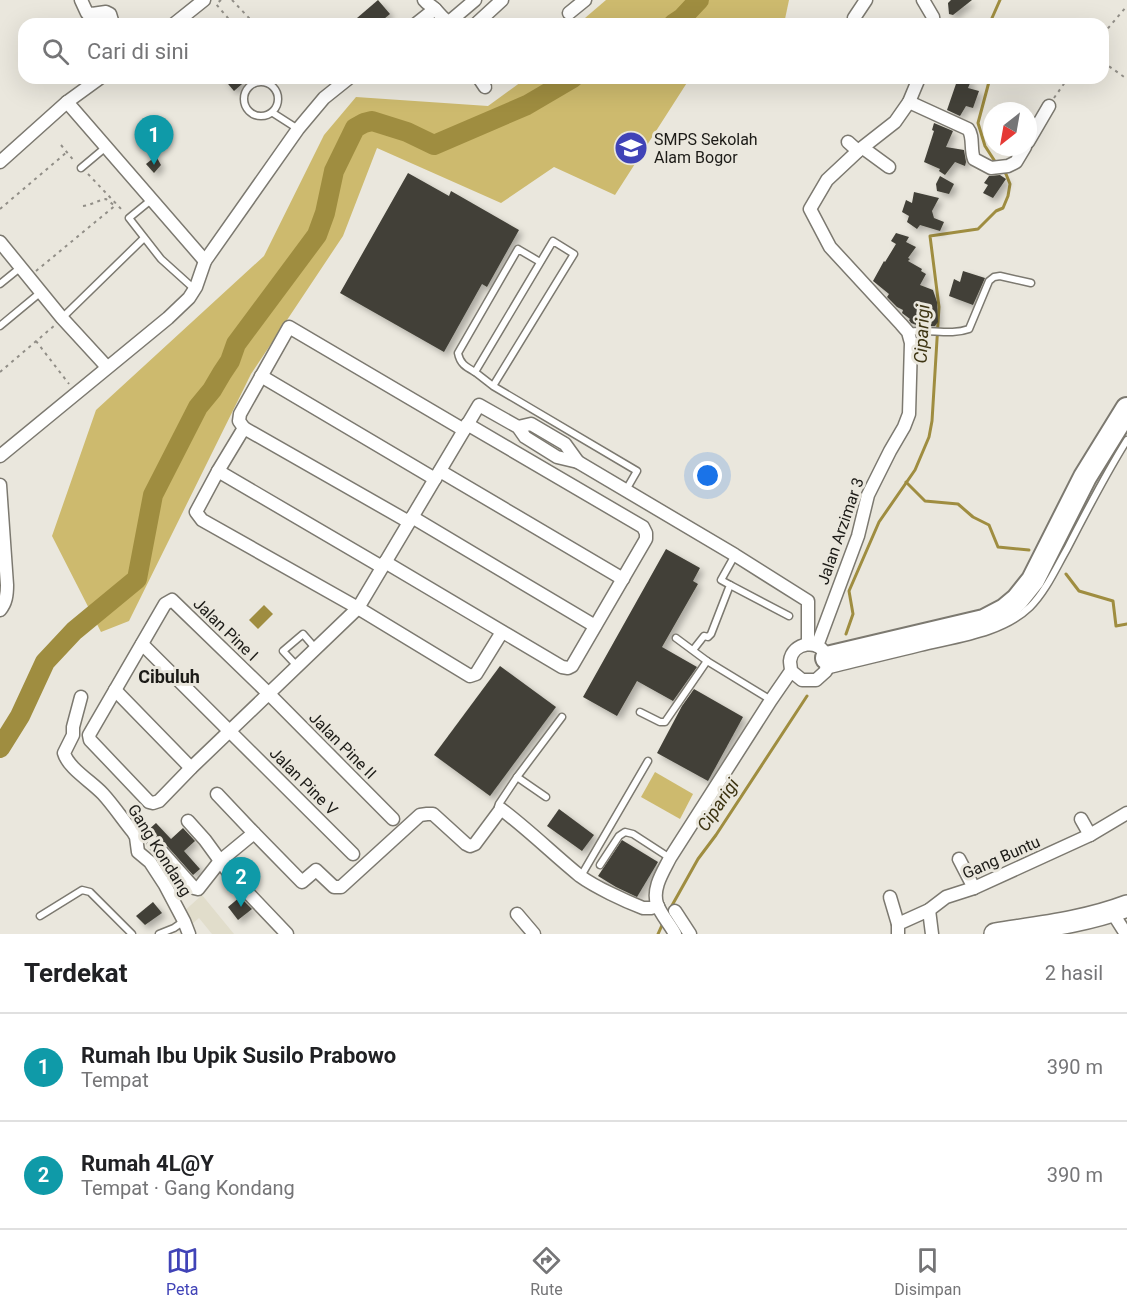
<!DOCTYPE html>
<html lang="id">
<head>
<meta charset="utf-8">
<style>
	:root { --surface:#fff; --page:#f6f6f6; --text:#202124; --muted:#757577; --line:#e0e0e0; --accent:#4043b7 }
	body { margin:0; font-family:Roboto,sans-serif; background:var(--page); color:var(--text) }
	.compass { position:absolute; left:983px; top:102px; width:54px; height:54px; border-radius:50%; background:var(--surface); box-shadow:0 6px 24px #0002; rotate:211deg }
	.you { position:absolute; left:708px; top:476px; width:21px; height:21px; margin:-15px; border:4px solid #fff; border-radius:50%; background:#1a73e8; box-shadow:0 0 0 9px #1a73e833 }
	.badge { display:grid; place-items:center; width:39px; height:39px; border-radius:50%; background:var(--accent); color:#fff; font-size:20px; font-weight:700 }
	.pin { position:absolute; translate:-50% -50px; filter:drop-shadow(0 2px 3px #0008) }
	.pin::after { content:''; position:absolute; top:32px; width:21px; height:18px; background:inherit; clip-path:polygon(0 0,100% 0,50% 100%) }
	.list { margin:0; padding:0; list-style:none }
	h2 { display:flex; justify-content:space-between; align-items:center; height:78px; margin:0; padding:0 24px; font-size:26px }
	h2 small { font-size:20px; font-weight:400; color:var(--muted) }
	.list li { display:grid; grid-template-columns:39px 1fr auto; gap:18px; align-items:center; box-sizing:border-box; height:108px; padding:0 24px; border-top:2px solid var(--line) }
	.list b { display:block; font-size:22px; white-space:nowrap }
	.list p { margin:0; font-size:20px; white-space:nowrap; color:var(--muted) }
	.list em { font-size:20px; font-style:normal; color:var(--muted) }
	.icon { flex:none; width:33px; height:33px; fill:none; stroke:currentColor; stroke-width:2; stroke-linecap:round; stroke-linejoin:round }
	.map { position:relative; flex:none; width:1127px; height:934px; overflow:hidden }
	.search { position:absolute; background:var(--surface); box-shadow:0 6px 24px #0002; left:18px; right:18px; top:18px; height:66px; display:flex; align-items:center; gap:15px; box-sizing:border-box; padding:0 21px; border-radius:18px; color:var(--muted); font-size:22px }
	.sheet { height:294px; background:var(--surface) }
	nav { display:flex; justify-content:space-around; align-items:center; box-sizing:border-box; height:84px; border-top:2px solid var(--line); background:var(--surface); font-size:16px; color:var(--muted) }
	nav a { display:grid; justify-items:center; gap:3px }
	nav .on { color:var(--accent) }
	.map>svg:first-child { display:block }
</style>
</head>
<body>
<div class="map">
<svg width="1127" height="934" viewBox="0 0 1127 934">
	<defs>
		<filter id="shadow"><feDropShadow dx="4" dy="4" stdDeviation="3" flood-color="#0004"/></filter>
	</defs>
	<rect width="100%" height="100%" fill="#eae7dd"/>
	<!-- built -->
	<polygon fill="#e1ddcb" points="202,895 234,934 212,934 199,918 191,925 181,914"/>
	<!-- green -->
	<g fill="#cdba6e">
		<polygon points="606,0 789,0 785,19 781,24 578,24"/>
		<polygon points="520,78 690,78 615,195 554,167 501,203 377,148 343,236 251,374 129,621 101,632 52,536 96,410 264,256 324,135 356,97 488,106 521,82"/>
		<polygon points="655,772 693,794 680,819 641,797"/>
	</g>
	<!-- water -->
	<polygon fill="#9f8d40" points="264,605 273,614 258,629 249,620"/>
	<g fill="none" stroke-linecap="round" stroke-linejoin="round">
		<!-- stream -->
		<g stroke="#9f8d40" stroke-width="3">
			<polyline points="993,24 992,18 1000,0"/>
			<polyline points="990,78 978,123 985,146 996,163"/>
			<polyline points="906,482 925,501 958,504 973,517 989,525 998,547 1029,550"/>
			<polyline points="1066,574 1079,591 1113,601 1116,626 1127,624"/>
			<polyline points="846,634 853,614 849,591 879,522 915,470 929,437 932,421 939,307 930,236 978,229 996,211 1003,208 1008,196 1010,184 1006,174 1003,170"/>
			<polyline points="670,909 698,859 716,835 807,696"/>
			<polyline points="658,934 663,923"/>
		</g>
		<!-- river -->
		<g stroke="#9f8d40" stroke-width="20">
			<polyline points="673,24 682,18 699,0"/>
			<polyline points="0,748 20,716 45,662 74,631 137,579 153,495 198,407 212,390 222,373 230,361 236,344 317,235 325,213 334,171 355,128 364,123 372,121 407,132 434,145 527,105 573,78"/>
		</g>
	</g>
	<!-- building -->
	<g fill="#424037" filter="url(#shadow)">
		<polygon points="378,0 390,14 378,24 350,24"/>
		<polygon points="951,0 972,0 953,15 949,14 948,3"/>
		<polygon points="223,78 249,78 234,91"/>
		<polygon points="958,78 965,78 971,81 968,88 979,91 973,108 966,106 960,116 947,110"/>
		<polygon points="934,123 953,131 946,147 964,150 966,162 965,166 955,162 945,175 939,171 940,169 924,162 934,131 932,130"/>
		<polygon points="156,156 161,165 154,173 146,164"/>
		<polygon points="408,173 449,196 451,191 519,230 487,287 482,284 444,352 340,293"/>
		<polygon points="1000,175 1006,179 993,198 983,193 988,185 984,183 989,176"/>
		<polygon points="940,176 954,184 949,194 937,191 936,184"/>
		<polygon points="914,192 939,198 932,211 934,218 944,222 940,231 920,225 917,229 907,222 909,216 902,212 906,200 912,203"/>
		<polygon points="896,233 909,237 906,242 916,247 908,258 910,259 908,261 922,269 921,271 926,274 920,285 933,290 937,302 938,322 935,326 919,326 911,323 909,320 910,319 902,313 903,310 897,307 887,297 889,294 873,281 884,261 885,262 896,244 891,241"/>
		<polygon points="963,271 985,278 973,305 949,296 954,279 960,282"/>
		<polygon points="666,549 700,568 693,581 698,584 662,647 697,667 673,701 637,681 617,716 583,697"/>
		<polygon points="500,666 556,707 490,796 434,755"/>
		<polygon points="694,689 743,717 708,781 657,753 682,706"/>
		<polygon points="559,809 594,835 582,851 547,826"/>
		<polygon points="156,823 171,839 183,828 195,841 184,851 200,869 193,875 160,838 156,835 150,836 146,832"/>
		<polygon points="622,840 658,862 637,897 616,887 598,876"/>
		<polygon points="240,897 252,909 238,920 228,907"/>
		<polygon points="153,902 162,913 145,925 136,916"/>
	</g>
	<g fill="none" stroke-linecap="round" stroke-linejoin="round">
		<defs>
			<g id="service">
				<circle cx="261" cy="99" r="17"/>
				<polyline points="273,113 298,129"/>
				<polyline points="81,168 106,147"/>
				<polyline points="151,200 129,218 161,259 191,286 196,287"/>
				<polyline points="0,284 21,267"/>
				<polyline points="62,318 144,238"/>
				<polyline points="0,326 41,292"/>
				<path d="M908 332C928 328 950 336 969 329L989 281 994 277 1000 276 1031 283"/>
				<path d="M475 372C466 367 460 364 458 353L518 249 540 262"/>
				<polyline points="493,386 574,254 553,241 475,372 493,386 637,471 626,490"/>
				<polyline points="730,585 789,616"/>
				<polyline points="676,638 707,661 771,700"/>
				<polyline points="693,650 704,636 708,637 711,634 730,585 721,580 735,555"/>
				<polyline points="297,666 283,651 303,634 316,649"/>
				<path d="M826 671C857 663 888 656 920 648 956 639 1002 634 1030 607 1046 591 1056 568 1067 549 1086 512 1105 475 1127 440"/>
				<polyline points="640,712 660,722 665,722 707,661"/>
				<polyline points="517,777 546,797"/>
				<polyline points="501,809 498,807 499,804 517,777 562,717"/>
				<polyline points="600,865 619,836 625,832 633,834 670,858"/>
				<polyline points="581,876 648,761"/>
				<polyline points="40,916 82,890 90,892 132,934"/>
				<polyline points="159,934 174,928 184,921"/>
			</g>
			<g id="minor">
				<polyline points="81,0 87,13 92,14 106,12 110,14 113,24"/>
				<path d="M424 0C427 4 431 5 435 9 440 14 443 19 449 22L475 0"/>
				<polyline points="923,0 933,17 934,24"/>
				<polyline points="569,13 585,0"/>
				<polyline points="854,18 866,0"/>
				<polyline points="174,24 204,0"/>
				<polyline points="416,24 435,9"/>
				<polyline points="476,24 502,0"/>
				<polyline points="479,78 485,87"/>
				<polyline points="67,102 205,261"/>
				<path d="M909 102 968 129C974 136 970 150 974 159L991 168 1008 166 1016 162 1025 147"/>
				<polyline points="848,142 858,151"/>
				<polyline points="1028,142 1049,106"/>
				<polyline points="863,148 889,167"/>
				<polyline points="0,162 67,102 100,78"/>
				<polyline points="0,242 62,318 107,367"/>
				<polyline points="261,376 435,479"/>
				<polyline points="518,427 531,424 565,444 578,462"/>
				<polyline points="244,428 409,522"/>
				<polyline points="464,430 289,327 240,414 239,421 244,428 218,471 196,512 202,520 358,608 470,676 476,674 502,632"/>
				<polyline points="0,456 168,318 189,298 196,287 205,261 298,129 324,98 349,78"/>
				<polyline points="218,471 382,567"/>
				<polyline points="440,471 623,579"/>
				<path d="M0 485 7 585C7 595 6 603 0 610"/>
				<polyline points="412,517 595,626"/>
				<polyline points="385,562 562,667 568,668 572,666 646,539 646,533 643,527 467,424"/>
				<polyline points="142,644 353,854"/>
				<polyline points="817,646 858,536 868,495 890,451 904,427 909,414 911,343 908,332 901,324 830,247 810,209 827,180 858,151 895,122 909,102 919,78"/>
				<polyline points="115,690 191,768"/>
				<path d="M81 697 73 727V735L64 753C68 768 92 782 103 794 114 806 123 820 133 832L136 837 138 852 150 862 165 885 184 921 189 934"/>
				<polyline points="217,794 254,833"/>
				<polyline points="393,819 269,694 172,600 165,604 89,735 90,740 149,802 153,803 159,801 191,768 358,608 479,405 518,427 525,437 557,457 578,462 735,555 808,601 808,644"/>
				<polyline points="1081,819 1090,835"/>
				<polyline points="188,821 205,840 229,873 287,934"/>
				<path d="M154 843 194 888 198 889 220 861 254 833 302 882 316 870 334 887H341L420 815 427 814H433L466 844 470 846 475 844 501 809C529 830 553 854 580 876 595 887 625 901 643 908H651L658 906"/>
				<polyline points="959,859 974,888"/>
				<polyline points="890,897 898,924"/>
				<polyline points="929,910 932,934"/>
				<polyline points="675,911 690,934"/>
				<polyline points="1112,912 1126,934"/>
				<polyline points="517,914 534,934"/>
				<path d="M675 934C670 924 661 915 657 904 652 888 663 872 670 858L771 700 791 671C791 667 790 664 790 661 792 642 820 638 826 656 828 660 826 666 826 671L816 680H802L791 671"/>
				<polyline points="898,934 898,924 929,910 946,897 974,888 1090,835 1127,813"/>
			</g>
			<path id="trunk" d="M995 934C1039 927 1085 922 1127 906"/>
			<polyline id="motorway" points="827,658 984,621 1005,610 1017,600 1033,580 1085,477 1127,409"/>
		</defs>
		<!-- service casing -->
		<use href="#service" stroke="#7c7970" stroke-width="9"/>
		<!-- minor casing -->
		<use href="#minor" stroke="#7c7970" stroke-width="15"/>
		<!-- trunk casing -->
		<use href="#trunk" stroke="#7c7970" stroke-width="24"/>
		<!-- motorway casing -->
		<use href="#motorway" stroke="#7c7970" stroke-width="26"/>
		<!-- path -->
		<g stroke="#918e87" stroke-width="2" stroke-dasharray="3 4.5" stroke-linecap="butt">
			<polyline points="221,0 216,4 233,24"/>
			<polyline points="232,0 249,18 245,19 239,24"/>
			<polyline points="1103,34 1127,6"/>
			<polyline points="1103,62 1127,79"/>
			<polyline points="275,88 277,78"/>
			<polyline points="1054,98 1068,78"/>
			<polyline points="61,145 75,162"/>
			<polyline points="88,174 123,211"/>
			<path d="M83 206C92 205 98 200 106 199L115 206"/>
			<polyline points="0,209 67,152"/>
			<polyline points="36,271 117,204"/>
			<polyline points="36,341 69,384"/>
			<polyline points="0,372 55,325"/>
		</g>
		<!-- service -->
		<use href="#service" stroke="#fff" stroke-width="6"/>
		<!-- minor -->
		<use href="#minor" stroke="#fff" stroke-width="12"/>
		<!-- trunk -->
		<use href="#trunk" stroke="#fff" stroke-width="21"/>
		<!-- motorway -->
		<use href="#motorway" stroke="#fff" stroke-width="22"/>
	</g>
	<!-- icons -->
	<defs>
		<symbol id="school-disc" viewBox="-11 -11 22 22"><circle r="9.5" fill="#4043b7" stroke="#eae7dd"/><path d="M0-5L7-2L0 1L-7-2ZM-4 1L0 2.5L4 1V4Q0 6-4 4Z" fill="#fff"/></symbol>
	</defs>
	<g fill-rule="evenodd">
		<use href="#school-disc" x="612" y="129" width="38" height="38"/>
	</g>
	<g text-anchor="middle" stroke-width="6" stroke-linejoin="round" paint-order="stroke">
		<!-- poi labels -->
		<g font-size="16" fill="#1c1b17" stroke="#eae7dd" text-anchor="start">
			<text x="654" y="145">SMPS Sekolah<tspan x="654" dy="18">Alam Bogor</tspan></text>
		</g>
		<!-- street labels -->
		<g font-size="16" fill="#1c1b17" stroke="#eae7dd">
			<text transform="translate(840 531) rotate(-71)" y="6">Jalan Arzimar 3</text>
			<text transform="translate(226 629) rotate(44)" y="6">Jalan Pine I</text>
			<text transform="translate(343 745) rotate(45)" y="6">Jalan Pine II</text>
			<text transform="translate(304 781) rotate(45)" y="6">Jalan Pine V</text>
			<text transform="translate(160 850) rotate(58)" y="6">Gang Kondang</text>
			<text transform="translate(1001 857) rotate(-24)" y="6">Gang Buntu</text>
		</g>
		<!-- water labels -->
		<g font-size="18" font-style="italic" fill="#3e3513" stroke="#eae7dd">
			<text transform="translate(922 334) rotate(-87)" y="6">Ciparigi</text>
			<text transform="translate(718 805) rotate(-56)" y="6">Ciparigi</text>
		</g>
		<!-- neighbourhood labels -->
		<g font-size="18" font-weight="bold" fill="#1c1b17" stroke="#eae7dd">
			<text x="169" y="683">Cibuluh</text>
		</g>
	</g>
</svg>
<svg class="compass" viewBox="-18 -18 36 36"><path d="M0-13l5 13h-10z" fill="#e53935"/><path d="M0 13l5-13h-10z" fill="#757577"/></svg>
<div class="you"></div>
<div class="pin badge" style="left:154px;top:165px;background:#0f9aa8">1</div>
<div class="pin badge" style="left:241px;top:907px;background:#0f9aa8">2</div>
<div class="search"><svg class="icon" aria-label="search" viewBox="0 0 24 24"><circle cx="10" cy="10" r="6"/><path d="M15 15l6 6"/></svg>Cari di sini</div>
</div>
<section class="sheet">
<h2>Terdekat<small>2 hasil</small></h2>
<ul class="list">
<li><span class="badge" style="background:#0f9aa8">1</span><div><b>Rumah Ibu Upik Susilo Prabowo</b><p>Tempat</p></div><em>390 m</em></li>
<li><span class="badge" style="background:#0f9aa8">2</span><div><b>Rumah 4L@Y</b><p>Tempat · Gang Kondang</p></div><em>390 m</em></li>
</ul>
</section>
<nav>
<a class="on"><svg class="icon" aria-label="map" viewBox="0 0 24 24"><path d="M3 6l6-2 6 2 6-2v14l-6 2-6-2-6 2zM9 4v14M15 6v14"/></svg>Peta</a>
<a><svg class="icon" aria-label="directions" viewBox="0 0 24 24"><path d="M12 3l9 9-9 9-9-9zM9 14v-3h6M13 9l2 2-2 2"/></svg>Rute</a>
<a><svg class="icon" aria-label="saved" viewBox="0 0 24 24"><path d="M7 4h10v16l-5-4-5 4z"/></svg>Disimpan</a>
</nav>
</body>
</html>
